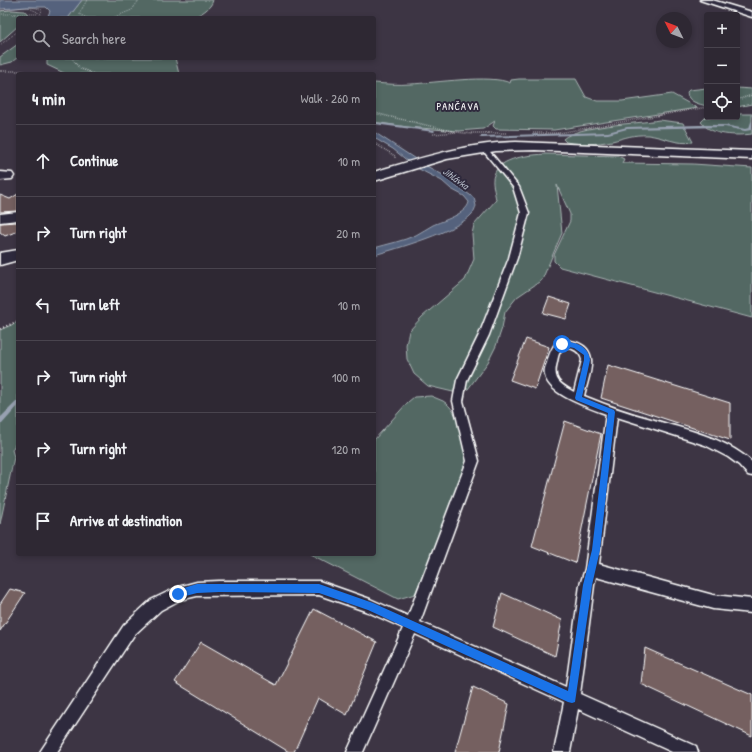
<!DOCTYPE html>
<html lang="en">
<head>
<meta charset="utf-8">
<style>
	:root { --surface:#2e2833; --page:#36303b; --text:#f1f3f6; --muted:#a7a6ac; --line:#49444e }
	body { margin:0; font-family:"Patrick Hand",sans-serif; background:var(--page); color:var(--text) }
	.controls { position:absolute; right:12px; top:12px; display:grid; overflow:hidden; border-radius:4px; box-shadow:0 2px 6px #0003 }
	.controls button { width:36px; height:36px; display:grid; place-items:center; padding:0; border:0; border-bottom:1px solid var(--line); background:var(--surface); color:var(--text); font:20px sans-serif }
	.compass { position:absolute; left:656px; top:12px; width:36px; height:36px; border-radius:50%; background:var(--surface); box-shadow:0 2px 6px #0003; rotate:312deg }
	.stop { position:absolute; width:12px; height:12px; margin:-9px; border:3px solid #1a73e8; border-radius:50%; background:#fff }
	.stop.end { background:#1a73e8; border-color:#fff; box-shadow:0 1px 4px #0008 }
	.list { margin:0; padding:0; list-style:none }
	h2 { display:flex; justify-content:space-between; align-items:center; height:52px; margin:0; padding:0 16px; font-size:17px }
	h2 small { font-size:13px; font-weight:400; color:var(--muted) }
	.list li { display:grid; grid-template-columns:26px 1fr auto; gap:12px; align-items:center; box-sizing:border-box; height:72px; padding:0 16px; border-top:1px solid var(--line) }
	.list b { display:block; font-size:15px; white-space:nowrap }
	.list em { font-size:13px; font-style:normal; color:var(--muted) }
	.icon { flex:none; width:22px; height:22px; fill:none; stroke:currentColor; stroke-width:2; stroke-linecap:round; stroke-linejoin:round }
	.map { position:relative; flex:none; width:752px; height:752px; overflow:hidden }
	.search { position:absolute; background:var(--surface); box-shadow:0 2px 6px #0003; left:16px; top:16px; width:360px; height:44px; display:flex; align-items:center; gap:10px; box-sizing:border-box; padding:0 14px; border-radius:4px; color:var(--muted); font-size:15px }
	.panel { position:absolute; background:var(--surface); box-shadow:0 2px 6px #0003; left:16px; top:72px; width:360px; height:484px; border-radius:4px }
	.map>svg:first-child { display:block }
</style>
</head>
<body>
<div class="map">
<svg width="752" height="752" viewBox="0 0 752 752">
	<rect width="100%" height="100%" fill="#3d3544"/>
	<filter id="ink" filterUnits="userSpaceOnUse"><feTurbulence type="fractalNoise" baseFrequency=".025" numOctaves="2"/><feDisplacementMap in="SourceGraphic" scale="8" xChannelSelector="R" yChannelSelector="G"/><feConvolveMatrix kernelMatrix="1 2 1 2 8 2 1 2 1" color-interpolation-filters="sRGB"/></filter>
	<g filter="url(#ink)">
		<!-- green -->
		<g fill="#526864" stroke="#a8b4b2">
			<path d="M82 0H213C211 9 200 14 193 18H68Z"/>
			<polygon points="11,10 24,11 28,13 25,18 18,18 18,26 0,42 0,11"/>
			<polygon points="18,44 18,57 12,62 0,65 0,57"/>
			<polygon points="49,58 175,58 179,74 66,74 47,65 47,61"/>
			<path d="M519 79H576L586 97 597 101H622L672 94 697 108 554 130 496 129 493 126 495 121 483 129 459 131 407 127 374 122V83C386 84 399 85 411 84 433 83 492 74 510 83L511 80Z"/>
			<path d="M707 88V106C699 104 687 102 687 92L689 90Z"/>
			<polygon points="737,88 752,89 752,104 737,107"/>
			<path d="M737 114H752V134C737 136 711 136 701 122L707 116V117H737Z"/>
			<path d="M659 120 683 123 693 142C677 145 664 137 648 135 633 134 625 138 612 141 596 144 582 145 566 142L563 139C578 125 637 124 659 120Z"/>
			<path d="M546 154 618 156 624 159 622 163 693 164 752 168V318L560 267 554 261V255L570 221V214L557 185 562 233 542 280 517 297 505 312 502 328 496 346 488 362 468 389 453 392 428 386 414 374 407 359 406 345 409 331 422 317 465 280 474 259 472 234 474 225 496 200C495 192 491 182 494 175 499 157 531 155 546 154Z"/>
			<polygon points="18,322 18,439 12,450 14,457 0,524 0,330"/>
			<path d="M431 396C435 398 439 399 443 401 460 411 466 444 469 462L415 594 398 599 310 554H374V440L408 402 414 397Z"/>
		</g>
		<!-- water -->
		<g fill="#54627d" stroke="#98a1b1">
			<polygon points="0,0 82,0 68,18 47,18 50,11 46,7 27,7 0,9"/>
			<path d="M374 132 423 164 443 175 474 198 476 206C475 208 474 212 472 214 458 231 396 249 374 255V248C388 244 403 241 416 235 422 232 427 228 433 225 442 221 467 214 469 202L464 196 451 189 442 181 415 167 393 149 374 138Z"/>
		</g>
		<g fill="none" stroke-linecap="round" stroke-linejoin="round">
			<!-- stream -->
			<g fill="#98a1b1" fill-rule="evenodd">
				<polygon points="752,121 752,127 751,130 745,131 725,127 627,129 608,134 481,138 479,137 481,136 608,132 627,127 699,125 725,125 745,129 749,128 751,122"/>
				<polygon points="374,122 434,130 435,131 434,132 374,124"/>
				<polygon points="18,401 18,406 2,424 0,424 0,418 16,402"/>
			</g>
		</g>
		<!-- building -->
		<g fill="#756161" stroke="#fff">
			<polygon points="18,194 18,211 0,212 0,195 10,199"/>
			<polygon points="18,222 18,231 5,236 0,232 0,223"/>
			<polygon points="549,297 571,304 566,319 543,313"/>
			<polygon points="526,339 549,347 535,389 510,380"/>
			<polygon points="608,365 730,403 730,440 601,398"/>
			<polygon points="565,421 601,434 575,563 532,546"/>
			<polygon points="10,589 25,593 0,631 0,604"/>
			<polygon points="502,593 562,620 555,656 493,627"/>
			<polygon points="314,609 377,642 347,715 318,698 294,752 289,752 175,682 201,642 276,685"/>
			<polygon points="645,648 752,695 752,736 641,684"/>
			<polygon points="473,687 509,704 499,752 455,752"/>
		</g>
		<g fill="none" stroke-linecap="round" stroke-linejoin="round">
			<defs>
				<path id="service" d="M484 146 486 147 519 187 529 213 517 258 489 335 467 380 463 401 479 461 420 622 566 687 580 585 585 569 606 414C590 408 548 395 545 375 544 371 545 367 547 363 549 355 551 349 556 343 562 339 568 340 575 342 602 350 588 377 584 396 606 405 628 413 651 419 685 430 725 437 752 462V476L748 475 739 465 728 457 705 445 617 417 599 564 713 595 752 599V613L713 609 596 577 594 585 580 694 696 746 698 752H672L578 709 570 752H554L564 702 415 634 363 752H347L403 628 368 612 319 595 197 596 180 600 161 610 134 635 57 752H40L124 625 151 600 178 587 197 582 219 581H319L370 599 408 616 467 461 453 401 457 380 479 335 509 258 521 213 513 187 481 148ZM564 347C573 348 580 351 582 360L574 392C560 384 552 380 557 362 558 356 559 351 564 347Z"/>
				<g id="minor">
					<polygon points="700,0 712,0 752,12 752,17"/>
					<polygon points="0,172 12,173 14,176 12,179 0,180"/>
					<polygon points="18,212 18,220 0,222 0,214"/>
				</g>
				<g id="secondary">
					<path d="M516 142 752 151V159L535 150 496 151 447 159 374 181V172C421 158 466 143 516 142Z"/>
					<polygon points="18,250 18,260 0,265 0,253"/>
				</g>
			</defs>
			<!-- service casing -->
			<use href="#service" stroke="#fff" stroke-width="3"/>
			<!-- minor casing -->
			<use href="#minor" stroke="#fff" stroke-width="3"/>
			<!-- secondary casing -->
			<use href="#secondary" stroke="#fff" stroke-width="3"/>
			<!-- path-far2 -->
			<g stroke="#fff" stroke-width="1" stroke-dasharray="0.5 1.5" stroke-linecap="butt">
				<polyline points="87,0 79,14 87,18"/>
				<polyline points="31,9 38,12 38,14"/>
				<path d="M0 11C13 9 30 4 42 10L39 18"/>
				<polyline points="0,14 38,14"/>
				<polyline points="112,18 132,10 139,0"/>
				<polyline points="0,45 18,31"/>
				<polyline points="72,58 76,64"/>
			</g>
			<!-- path-far1 -->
			<g stroke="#fff" stroke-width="1.5" stroke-dasharray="0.5 1.5" stroke-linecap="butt">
				<polyline points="75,63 81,69 94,74"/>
				<polyline points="0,71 23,71 33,74"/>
				<polyline points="737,100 752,95"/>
				<polyline points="374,113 456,132"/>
				<polyline points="471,133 506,133"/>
				<polyline points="533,133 558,133 707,107"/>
				<polyline points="433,134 456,132 472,134"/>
				<polyline points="374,143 395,156 395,158"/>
			</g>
			<!-- path -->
			<polyline stroke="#fff" stroke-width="2" stroke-dasharray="1 2.5" stroke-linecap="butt" points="0,329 18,321"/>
			<!-- service -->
			<use href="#service" fill="#2f2a3d" fill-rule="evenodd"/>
			<!-- minor -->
			<use href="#minor" fill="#2f2a3d" fill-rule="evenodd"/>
			<!-- secondary -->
			<use href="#secondary" fill="#2f2a3d" fill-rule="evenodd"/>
		</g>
	</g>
	<!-- route -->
	<path fill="#1a73e8" d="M560 342C573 340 589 346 590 360L582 397 614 410 615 412 600 550 592 585 575 702 572 703 568 702 368 610 319 593 219 592 197 593 178 598 174 597 173 594 174 591 197 584H319L373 603 568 691 583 585 592 550 608 413 576 400 575 398 584 360V355L574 348 560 345Z"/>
	<g text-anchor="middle" stroke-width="4" stroke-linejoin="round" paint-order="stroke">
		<!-- far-neighbourhood labels -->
		<g font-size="10" letter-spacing="1" fill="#fff" stroke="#2f2a3d">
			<text x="458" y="110">PANČAVA</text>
		</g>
		<!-- far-water labels -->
		<g font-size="10" font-style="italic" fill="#b2b8c4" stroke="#2f2a3d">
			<text transform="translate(456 178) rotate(36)" y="4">Jihlávka</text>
		</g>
	</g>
</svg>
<div class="controls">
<button>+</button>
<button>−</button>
<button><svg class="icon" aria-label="locate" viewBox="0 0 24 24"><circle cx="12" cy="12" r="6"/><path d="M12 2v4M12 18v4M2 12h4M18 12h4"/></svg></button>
</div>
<svg class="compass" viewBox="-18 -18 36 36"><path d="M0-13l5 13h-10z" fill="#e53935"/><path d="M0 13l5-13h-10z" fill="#a7a6ac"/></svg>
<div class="stop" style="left:562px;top:344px"></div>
<div class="stop end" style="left:178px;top:594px"></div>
<div class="search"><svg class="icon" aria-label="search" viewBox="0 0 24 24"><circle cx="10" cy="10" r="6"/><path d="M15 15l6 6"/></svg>Search here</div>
<section class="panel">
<h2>4 min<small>Walk · 260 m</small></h2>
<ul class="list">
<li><svg class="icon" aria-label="ahead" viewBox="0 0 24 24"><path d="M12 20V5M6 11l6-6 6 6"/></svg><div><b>Continue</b></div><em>10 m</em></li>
<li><svg class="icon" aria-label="right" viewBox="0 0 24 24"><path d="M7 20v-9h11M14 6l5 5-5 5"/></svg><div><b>Turn right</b></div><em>20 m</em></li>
<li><svg class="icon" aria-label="left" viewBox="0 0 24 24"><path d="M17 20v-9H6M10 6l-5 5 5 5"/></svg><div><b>Turn left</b></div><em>10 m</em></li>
<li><svg class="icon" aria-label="right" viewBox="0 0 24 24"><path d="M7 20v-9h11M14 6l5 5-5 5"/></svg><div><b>Turn right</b></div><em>100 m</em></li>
<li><svg class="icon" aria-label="right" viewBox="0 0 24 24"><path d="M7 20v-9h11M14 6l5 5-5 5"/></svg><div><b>Turn right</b></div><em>120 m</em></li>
<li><svg class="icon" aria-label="arrive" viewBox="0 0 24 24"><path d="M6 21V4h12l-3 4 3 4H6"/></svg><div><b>Arrive at destination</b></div></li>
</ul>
</section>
</div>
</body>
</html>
